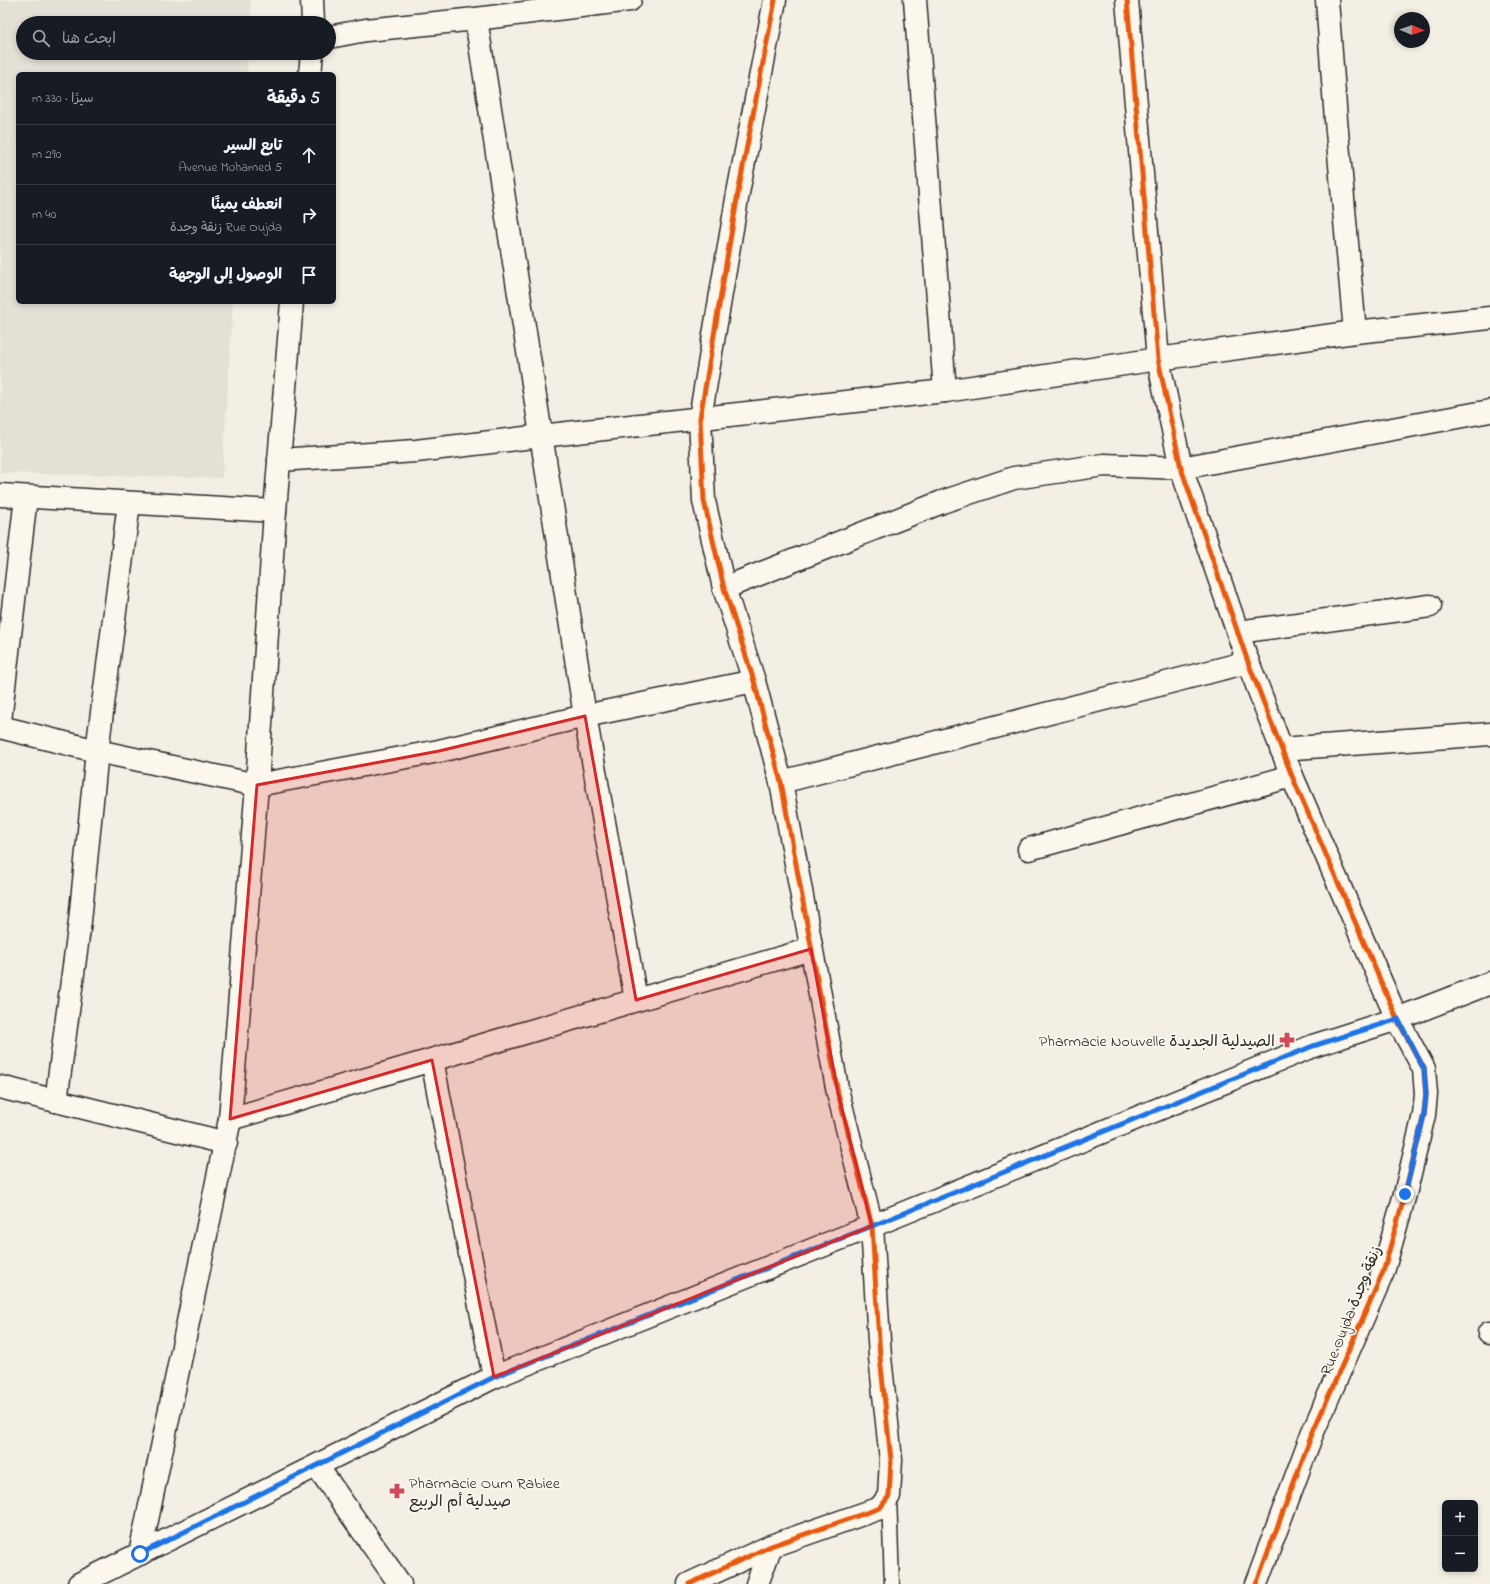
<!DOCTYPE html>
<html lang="ar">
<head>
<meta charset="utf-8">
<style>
	:root { --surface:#171b24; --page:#242831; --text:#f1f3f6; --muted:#9ea1a6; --line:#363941 }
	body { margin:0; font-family:"Indie Flower","Playpen Sans Arabic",sans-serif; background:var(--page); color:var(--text); direction:rtl }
	.controls { position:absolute; right:12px; bottom:12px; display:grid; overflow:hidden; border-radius:6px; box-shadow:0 2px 6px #0003 }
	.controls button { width:36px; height:36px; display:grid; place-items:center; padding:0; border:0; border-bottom:1px solid var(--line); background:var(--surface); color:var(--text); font:20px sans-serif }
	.compass { position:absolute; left:1394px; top:12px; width:36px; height:36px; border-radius:50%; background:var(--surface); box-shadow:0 2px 6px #0003; rotate:92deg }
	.stop { position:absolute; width:12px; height:12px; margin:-9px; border:3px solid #1a73e8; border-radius:50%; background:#fff }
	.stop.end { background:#1a73e8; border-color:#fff; box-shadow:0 1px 4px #0008 }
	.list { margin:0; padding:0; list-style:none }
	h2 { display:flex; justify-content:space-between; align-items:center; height:52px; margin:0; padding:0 16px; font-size:17px }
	h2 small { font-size:13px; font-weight:400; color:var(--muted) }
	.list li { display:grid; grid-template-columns:26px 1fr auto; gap:12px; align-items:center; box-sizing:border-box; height:60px; padding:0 16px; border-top:1px solid var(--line) }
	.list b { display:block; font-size:15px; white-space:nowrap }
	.list p { margin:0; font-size:13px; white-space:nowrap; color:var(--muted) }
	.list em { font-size:13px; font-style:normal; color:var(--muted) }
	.icon { flex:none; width:22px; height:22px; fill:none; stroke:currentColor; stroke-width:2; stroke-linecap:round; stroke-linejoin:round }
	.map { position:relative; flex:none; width:1490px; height:1584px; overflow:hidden; direction:ltr }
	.search { position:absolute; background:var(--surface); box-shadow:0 2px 6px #0003; left:16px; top:16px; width:320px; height:44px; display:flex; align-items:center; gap:10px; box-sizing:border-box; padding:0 14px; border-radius:22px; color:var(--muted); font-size:15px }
	.panel { position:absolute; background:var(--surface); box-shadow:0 2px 6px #0003; left:16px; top:72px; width:320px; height:232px; border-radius:6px; direction:rtl }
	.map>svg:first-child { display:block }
</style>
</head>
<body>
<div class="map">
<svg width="1490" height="1584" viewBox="0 0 1490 1584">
	<rect width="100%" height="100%" fill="#f3efe4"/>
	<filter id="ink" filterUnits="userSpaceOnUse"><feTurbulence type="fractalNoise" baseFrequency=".025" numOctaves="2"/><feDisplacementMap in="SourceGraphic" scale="8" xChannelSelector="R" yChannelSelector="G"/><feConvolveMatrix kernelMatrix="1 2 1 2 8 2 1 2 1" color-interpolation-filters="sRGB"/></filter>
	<g filter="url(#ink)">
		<!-- built -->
		<polygon fill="#e4e0d6" points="0,0 251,0 250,23 23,23 23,53 248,53 247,74 18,74 18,302 233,302 222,478 0,473"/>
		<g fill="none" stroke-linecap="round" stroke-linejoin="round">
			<defs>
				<polyline id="service" points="889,1496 892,1584"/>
				<g id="minor">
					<polyline points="312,0 313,23"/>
					<polyline points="915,0 945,391"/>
					<polyline points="1127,0 1158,359 1181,468 1248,662 1292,776 1397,1019 1424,1069 1426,1094 1424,1115 1405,1194 1383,1272 1312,1434 1256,1584"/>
					<polyline points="1327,0 1336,120 1355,332"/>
					<polyline points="476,19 585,716 636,1000"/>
					<polyline points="329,37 366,30 476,19 630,0"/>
					<polyline points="310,74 312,53"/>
					<polyline points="279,460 416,451 541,436 945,391 1158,359 1355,332 1490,318"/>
					<polyline points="0,495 275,511"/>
					<polyline points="724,588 942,502 1014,478 1104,465 1181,468 1490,411"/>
					<polyline points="1238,632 1430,606"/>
					<polyline points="0,721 26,497"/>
					<polyline points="0,727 97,751 257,785 439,751 585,716 754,681"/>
					<polyline points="1281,749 1490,734"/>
					<polyline points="781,782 1248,662"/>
					<polyline points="1029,849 1292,776"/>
					<polyline points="432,1060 494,1377"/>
					<polyline points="0,1087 226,1143"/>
					<polyline points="56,1101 80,921 97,751 129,503"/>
					<polyline points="230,1119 811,949"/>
					<polyline points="1489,1333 1490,1333"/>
					<polyline points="317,1466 400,1584"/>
					<polyline points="140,1554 230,1119 257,785 275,511 292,302"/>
					<polyline points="689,1584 771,1546 880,1508 889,1496 891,1460 880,1357 872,1226 838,1093 781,782 754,681 724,588 704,501 700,418 738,193 775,0"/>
					<polyline points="757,1584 771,1546"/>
				</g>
				<polyline id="primary" points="79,1584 494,1377 872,1226 1313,1046 1397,1019 1490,983"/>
			</defs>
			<!-- service casing -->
			<use href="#service" stroke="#2b2b2b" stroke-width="17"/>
			<!-- minor casing -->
			<use href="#minor" stroke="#2b2b2b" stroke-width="25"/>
			<!-- primary casing -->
			<use href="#primary" stroke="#2b2b2b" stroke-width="25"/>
			<!-- service -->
			<use href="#service" stroke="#fbf7ec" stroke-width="14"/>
			<!-- minor -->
			<use href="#minor" stroke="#fbf7ec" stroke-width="22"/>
			<!-- primary -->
			<use href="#primary" stroke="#fbf7ec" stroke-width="22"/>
			<defs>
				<g id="cycleway">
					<polyline points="1127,0 1158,359 1181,468 1248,662 1292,776 1397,1019 1424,1069 1426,1094 1424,1115 1405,1194 1383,1272 1312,1434 1256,1584"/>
					<polyline points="689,1584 771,1546 880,1508 889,1496 891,1460 880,1357 872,1226 838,1093 781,782 754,681 724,588 704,501 700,418 738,193 775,0"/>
				</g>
			</defs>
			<!-- cycleway casing -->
			<use href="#cycleway" stroke="#fbf7ec" stroke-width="8"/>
			<!-- cycleway -->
			<use href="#cycleway" stroke="#e8590c" stroke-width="5"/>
		</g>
	</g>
	<g fill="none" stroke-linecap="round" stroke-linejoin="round" filter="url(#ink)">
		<!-- route -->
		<polyline stroke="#1a73e8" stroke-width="5" points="140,1554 494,1377 872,1226 1313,1046 1398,1019 1424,1069 1426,1094 1424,1115 1405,1194"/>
	</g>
	<!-- marked area -->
	<path fill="#d62828" fill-opacity="0.2" stroke="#d62828" stroke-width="3" stroke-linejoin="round" d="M585 716 636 1000 811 949 838 1093 872 1226 494 1377 432 1060 230 1119 257 785 439 751Z"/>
	<!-- icons -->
	<defs>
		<symbol id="pharmacy-bare" viewBox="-9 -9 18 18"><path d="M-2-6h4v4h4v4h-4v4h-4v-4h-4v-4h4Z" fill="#d1495b" stroke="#fbf7ec" stroke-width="2.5" paint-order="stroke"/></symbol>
	</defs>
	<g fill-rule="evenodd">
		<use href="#pharmacy-bare" x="1276" y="1029" width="22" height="22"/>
		<use href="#pharmacy-bare" x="386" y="1480" width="22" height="22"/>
	</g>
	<g text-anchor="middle" stroke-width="3.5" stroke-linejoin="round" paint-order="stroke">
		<!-- poi labels -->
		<g font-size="16" fill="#2b2b2b" stroke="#fbf7ec" text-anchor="end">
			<text x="1275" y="1046">Pharmacie Nouvelle الصيدلية الجديدة</text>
			<text x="409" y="1488" text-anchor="start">Pharmacie Oum Rabiee<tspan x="409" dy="18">صيدلية أم الربيع</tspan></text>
		</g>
		<!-- street labels -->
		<g font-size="16" fill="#2b2b2b" stroke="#fbf7ec">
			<text transform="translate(1350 1310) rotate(-68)" y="6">Rue Oujda زنقة وجدة</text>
		</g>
	</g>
</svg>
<div class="controls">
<button>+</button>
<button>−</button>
</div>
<svg class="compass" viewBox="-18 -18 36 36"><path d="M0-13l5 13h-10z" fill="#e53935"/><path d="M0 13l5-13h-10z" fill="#9ea1a6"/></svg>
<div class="stop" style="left:140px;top:1554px"></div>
<div class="stop end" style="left:1405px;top:1194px"></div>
<div class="search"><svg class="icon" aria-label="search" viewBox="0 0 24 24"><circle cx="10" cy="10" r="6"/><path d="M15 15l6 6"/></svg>ابحث هنا</div>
<section class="panel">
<h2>5 دقيقة<small>سيرًا · 330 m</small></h2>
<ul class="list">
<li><svg class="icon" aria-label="ahead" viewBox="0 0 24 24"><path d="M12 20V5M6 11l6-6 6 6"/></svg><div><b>تابع السير</b><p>Avenue Mohamed 5</p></div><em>290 m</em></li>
<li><svg class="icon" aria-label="right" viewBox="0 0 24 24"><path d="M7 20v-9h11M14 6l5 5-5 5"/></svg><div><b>انعطف يمينًا</b><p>Rue Oujda زنقة وجدة</p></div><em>40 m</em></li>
<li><svg class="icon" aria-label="arrive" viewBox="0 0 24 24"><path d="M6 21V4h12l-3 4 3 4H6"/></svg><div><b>الوصول إلى الوجهة</b></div></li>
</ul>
</section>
</div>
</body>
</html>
